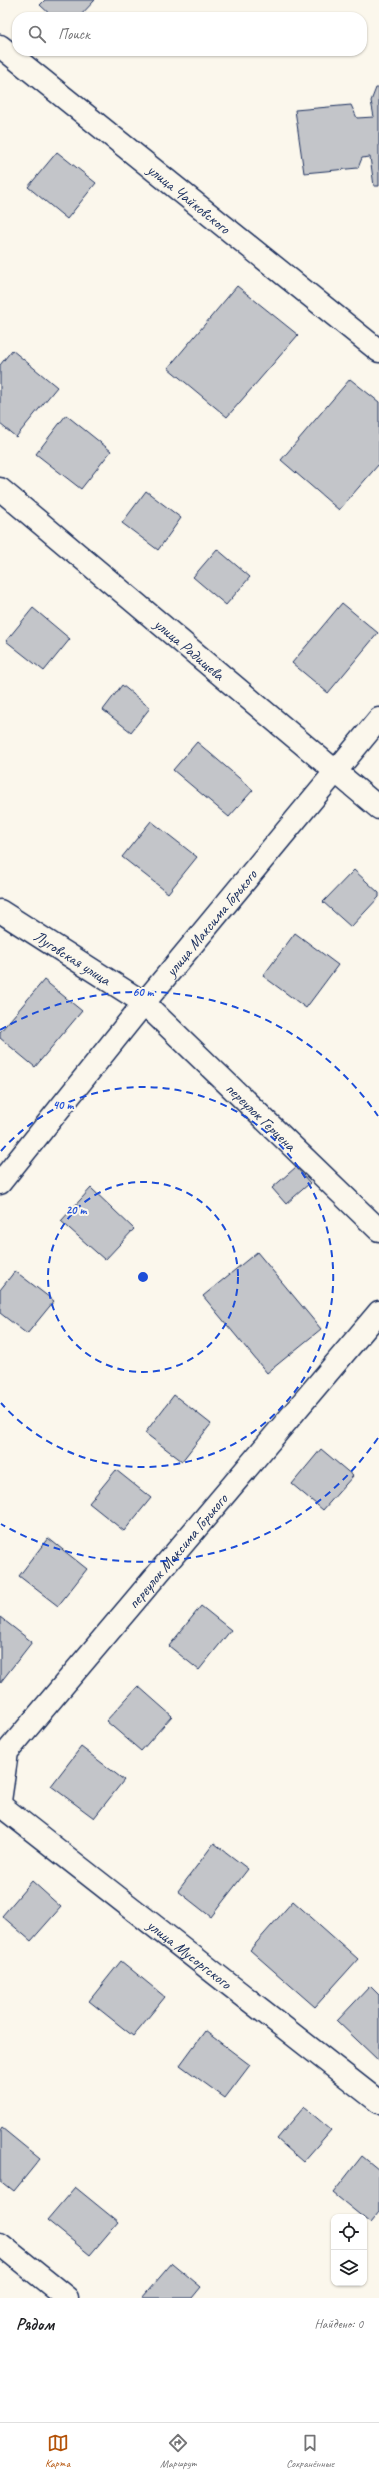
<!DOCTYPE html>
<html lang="ru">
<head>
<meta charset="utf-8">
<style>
	:root { --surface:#fff; --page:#f2f2f2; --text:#202124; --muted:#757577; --line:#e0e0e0; --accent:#b45309 }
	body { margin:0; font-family:Caveat,sans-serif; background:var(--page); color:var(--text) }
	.controls { position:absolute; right:12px; bottom:12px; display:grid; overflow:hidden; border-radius:8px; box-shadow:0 1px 3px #0004 }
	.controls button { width:36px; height:36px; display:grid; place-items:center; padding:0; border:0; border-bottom:1px solid var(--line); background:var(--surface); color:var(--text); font:20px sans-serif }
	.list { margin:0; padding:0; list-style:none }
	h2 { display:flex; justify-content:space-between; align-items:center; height:52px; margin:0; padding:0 16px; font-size:17px }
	h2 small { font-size:13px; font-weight:400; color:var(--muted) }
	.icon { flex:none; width:22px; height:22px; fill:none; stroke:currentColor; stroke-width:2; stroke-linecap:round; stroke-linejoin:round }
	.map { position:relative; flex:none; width:379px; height:2298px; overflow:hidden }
	.search { position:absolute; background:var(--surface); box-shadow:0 1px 3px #0004; left:12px; right:12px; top:12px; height:44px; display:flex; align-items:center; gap:10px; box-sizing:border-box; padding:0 14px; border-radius:16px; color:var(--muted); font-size:15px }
	.sheet { height:124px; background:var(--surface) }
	nav { display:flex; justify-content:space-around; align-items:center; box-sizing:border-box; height:56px; border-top:1px solid var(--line); background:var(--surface); font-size:11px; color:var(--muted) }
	nav a { display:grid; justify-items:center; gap:2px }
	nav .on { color:var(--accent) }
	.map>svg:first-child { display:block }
</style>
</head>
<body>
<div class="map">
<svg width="379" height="2298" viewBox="0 0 379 2298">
	<rect width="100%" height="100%" fill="#fbf7ec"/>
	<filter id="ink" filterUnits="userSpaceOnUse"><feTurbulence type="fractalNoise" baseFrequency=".025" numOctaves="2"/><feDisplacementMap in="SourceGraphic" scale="8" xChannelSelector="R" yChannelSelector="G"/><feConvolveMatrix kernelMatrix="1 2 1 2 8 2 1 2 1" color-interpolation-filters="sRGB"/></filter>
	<g filter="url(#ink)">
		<!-- building -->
		<g fill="#c3c5c9" stroke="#1b2f5e">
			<polygon points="45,0 95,0 79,17 53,17 40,5"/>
			<polygon points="376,88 379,88 379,186 374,186 370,157 362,158 358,168 304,173 295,110 351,105 357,118 374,117 371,101"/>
			<polygon points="57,152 96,183 67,219 28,187"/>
			<polygon points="237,286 298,335 227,417 168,368"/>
			<polygon points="12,350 57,387 16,437 0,424 0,365"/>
			<polygon points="350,379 379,402 379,464 339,510 281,460"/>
			<polygon points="66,415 111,451 81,489 36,454"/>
			<polygon points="146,491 181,518 158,550 122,523"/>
			<polygon points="217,549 250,577 226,605 193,577"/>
			<polygon points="342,603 378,633 328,693 292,663"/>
			<polygon points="33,608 70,639 44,671 6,641"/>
			<polygon points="122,685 150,708 131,732 103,710"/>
			<polygon points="197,742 253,790 229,817 173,770"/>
			<polygon points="151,821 197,857 168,893 122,857"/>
			<polygon points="354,870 379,893 379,897 351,927 323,902"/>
			<polygon points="295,933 338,965 306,1008 263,976"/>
			<polygon points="44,980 82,1011 35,1067 0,1038 0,1032"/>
			<polygon points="296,1167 310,1183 286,1204 272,1188"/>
			<polygon points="91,1188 134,1229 105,1260 61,1221"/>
			<polygon points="257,1252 321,1329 267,1373 203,1296"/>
			<polygon points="15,1271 54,1301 27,1334 0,1313 0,1290"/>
			<polygon points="174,1395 211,1424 182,1461 145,1433"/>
			<polygon points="321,1449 353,1476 323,1510 292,1484"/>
			<polygon points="116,1470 151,1498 124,1531 89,1503"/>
			<polygon points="48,1538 87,1569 58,1606 19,1576"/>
			<polygon points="201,1606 231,1630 199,1670 169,1646"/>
			<polygon points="0,1617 32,1642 0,1683"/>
			<polygon points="138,1686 172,1716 141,1751 106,1721"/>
			<polygon points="81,1747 124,1780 94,1818 51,1786"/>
			<polygon points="214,1843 248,1869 211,1917 178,1891"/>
			<polygon points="32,1881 61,1907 31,1941 2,1916"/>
			<polygon points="293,1901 358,1959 315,2007 250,1950"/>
			<polygon points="121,1961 165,1997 133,2036 89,2001"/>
			<polygon points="370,1986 379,1995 379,2061 337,2021"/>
			<polygon points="205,2031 250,2065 225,2098 180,2065"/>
			<polygon points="304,2107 331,2130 303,2162 277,2139"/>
			<polygon points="2,2128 40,2159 14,2191 0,2180 0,2131"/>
			<polygon points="362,2156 379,2170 379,2212 370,2223 333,2193"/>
			<polygon points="75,2187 118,2222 90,2255 47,2220"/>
			<polygon points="172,2263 201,2287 192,2298 142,2298"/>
		</g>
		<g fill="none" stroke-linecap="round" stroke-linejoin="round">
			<defs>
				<g id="minor">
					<path id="s1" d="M0 46 379 351"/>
					<path id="s2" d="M0 489 379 808"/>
					<path id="s3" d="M0 911 144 1003 379 1230"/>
					<path id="s4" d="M0 1183 144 1003 379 719"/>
					<path id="s5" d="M0 1801 7 1752 379 1312"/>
					<path id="s6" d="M0 1805 379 2102"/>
					<polyline points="0,2244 67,2298"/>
				</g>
			</defs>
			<!-- minor casing -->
			<use href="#minor" stroke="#1b2f5e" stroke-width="25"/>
			<!-- minor -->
			<use href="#minor" stroke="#fbf7ec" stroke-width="22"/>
		</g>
	</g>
	<!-- distance rings -->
	<g fill="none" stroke="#1d4ed8" stroke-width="2" stroke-dasharray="7 5">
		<circle cx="143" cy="1277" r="95"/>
		<path d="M1 1151A190 190 0 1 1 1 1403"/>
		<path d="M378 1438A285 285 0 0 1 1 1524M0 1030A285 285 0 0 1 378 1116"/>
	</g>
	<g text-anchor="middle" stroke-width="4" stroke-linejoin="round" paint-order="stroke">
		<!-- street labels -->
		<g font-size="16" fill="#1b2f5e" stroke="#fbf7ec">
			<text dy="6" stroke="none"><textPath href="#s1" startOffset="243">улица Чайковского</textPath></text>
			<text dy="6" stroke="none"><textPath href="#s2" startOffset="248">улица Радищева</textPath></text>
			<text dy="6" stroke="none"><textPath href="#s4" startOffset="335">улица Максима Горького</textPath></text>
			<text dy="6" stroke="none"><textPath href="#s3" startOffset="86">Луговская улица</textPath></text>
			<text dy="6" stroke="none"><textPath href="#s3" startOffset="334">переулок Герцена</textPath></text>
			<text dy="6" stroke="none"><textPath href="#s5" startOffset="313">переулок Максима Горького</textPath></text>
			<text dy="6" stroke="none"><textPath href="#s6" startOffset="241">улица Мусоргского</textPath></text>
		</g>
	</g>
	<circle cx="143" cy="1277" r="6" fill="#1d4ed8" stroke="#fbf7ec" stroke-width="2"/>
	<g font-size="12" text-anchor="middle" font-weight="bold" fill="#1d4ed8" stroke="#fbf7ec" stroke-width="4" stroke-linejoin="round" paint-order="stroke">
		<text x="143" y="996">60 m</text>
		<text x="63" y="1109">40 m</text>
		<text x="76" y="1214">20 m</text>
	</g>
</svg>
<div class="controls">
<button><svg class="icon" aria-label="locate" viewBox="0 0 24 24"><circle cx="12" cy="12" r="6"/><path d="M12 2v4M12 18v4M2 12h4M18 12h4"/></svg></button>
<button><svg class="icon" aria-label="layers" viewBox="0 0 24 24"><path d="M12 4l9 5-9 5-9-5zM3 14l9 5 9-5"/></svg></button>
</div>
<div class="search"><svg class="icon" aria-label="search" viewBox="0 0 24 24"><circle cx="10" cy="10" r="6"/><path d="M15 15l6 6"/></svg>Поиск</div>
</div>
<section class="sheet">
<h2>Рядом<small>Найдено: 0</small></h2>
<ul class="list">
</ul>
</section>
<nav>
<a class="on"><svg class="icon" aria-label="map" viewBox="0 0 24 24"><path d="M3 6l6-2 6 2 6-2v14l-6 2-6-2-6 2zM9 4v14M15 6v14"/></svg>Карта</a>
<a><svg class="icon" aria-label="directions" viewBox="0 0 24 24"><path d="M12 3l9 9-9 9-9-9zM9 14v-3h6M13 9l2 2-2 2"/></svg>Маршрут</a>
<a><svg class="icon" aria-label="saved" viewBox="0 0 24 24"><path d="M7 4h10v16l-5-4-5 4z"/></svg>Сохранённые</a>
</nav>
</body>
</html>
